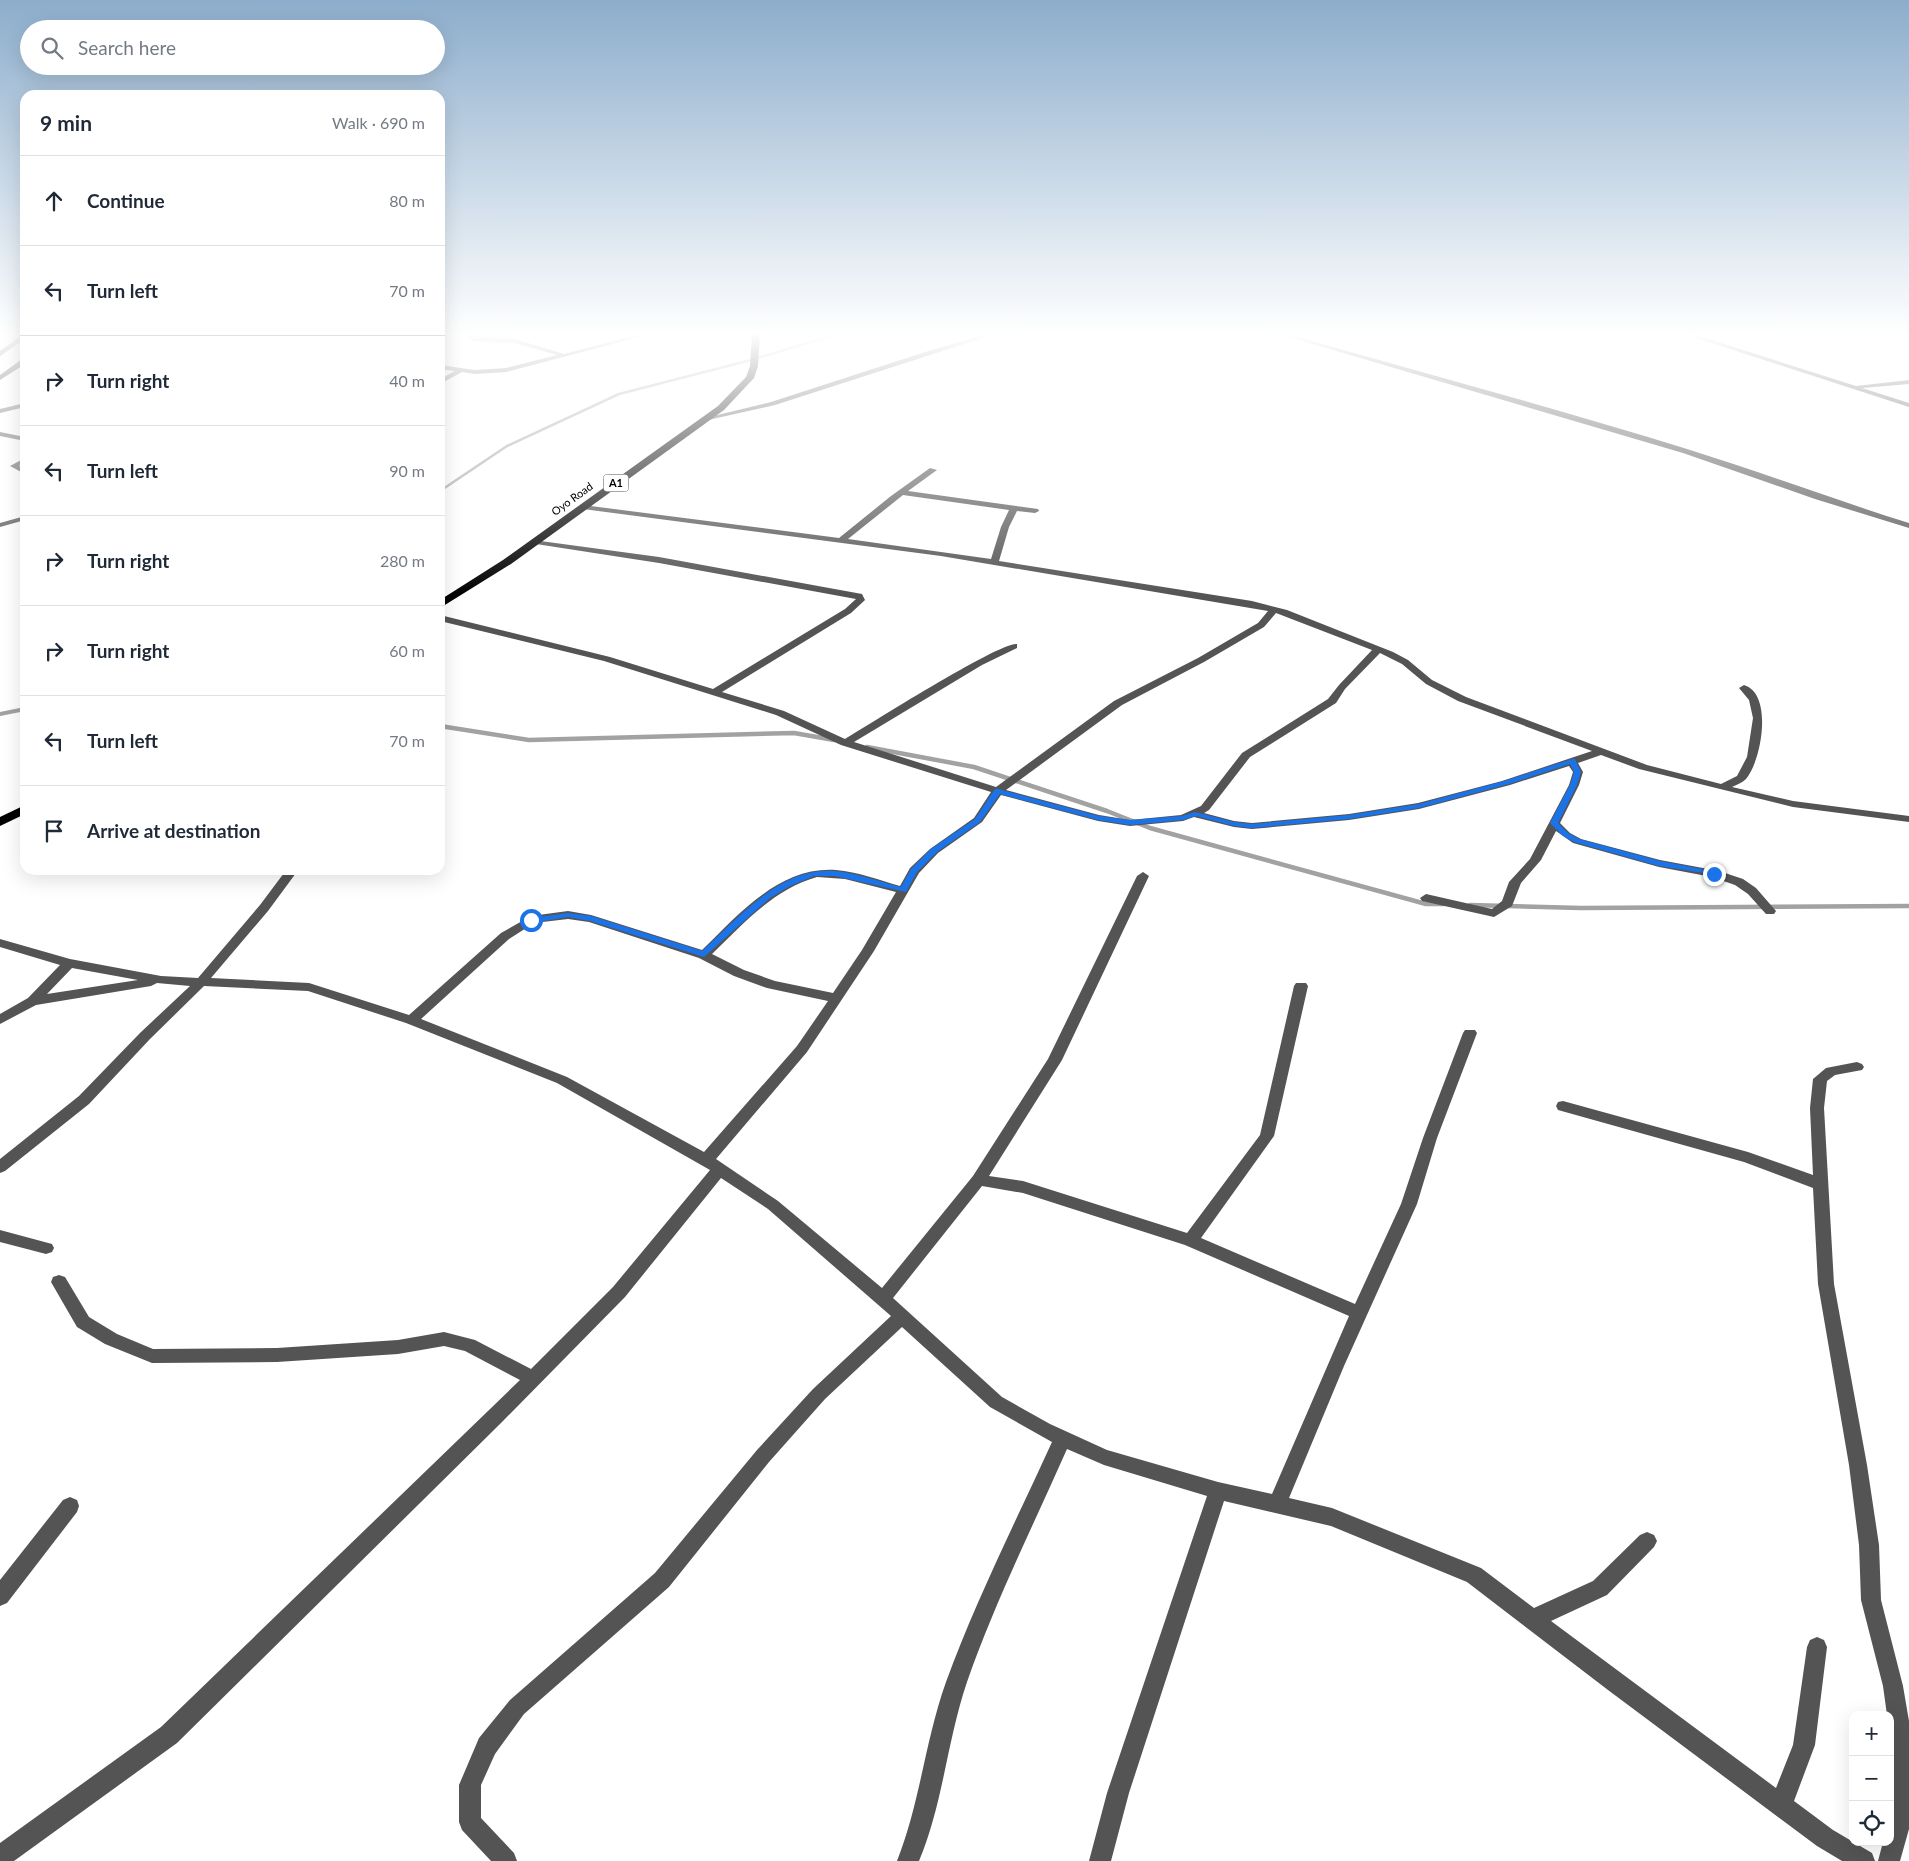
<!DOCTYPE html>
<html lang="en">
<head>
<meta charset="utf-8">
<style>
	:root { --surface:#fff; --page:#f6f6f7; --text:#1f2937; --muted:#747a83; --line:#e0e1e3 }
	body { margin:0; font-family:Lato,sans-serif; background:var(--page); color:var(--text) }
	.controls { position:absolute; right:15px; bottom:15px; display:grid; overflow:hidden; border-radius:10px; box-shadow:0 5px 20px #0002 }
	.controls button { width:45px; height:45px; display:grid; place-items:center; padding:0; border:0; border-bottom:1px solid var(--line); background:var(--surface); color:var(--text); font:25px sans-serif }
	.stop { position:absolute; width:15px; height:15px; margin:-11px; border:4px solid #1a73e8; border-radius:50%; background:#fff }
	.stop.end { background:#1a73e8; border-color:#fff; box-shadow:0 1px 5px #0008 }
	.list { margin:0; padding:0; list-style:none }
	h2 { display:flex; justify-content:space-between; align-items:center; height:65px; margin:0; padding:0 20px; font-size:21px }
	h2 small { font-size:16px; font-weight:400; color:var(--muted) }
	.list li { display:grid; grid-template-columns:32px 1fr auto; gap:15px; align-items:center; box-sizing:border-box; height:90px; padding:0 20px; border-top:1px solid var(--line) }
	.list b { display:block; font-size:19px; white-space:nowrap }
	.list em { font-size:16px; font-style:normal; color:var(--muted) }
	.icon { flex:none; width:28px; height:28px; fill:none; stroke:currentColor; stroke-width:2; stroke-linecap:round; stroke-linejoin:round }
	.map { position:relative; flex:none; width:1909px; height:1861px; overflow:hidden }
	.search { position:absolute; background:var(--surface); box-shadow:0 5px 20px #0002; left:20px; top:20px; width:425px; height:55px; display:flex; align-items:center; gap:12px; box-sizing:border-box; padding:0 18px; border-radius:28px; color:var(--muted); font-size:19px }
	.panel { position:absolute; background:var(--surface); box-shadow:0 5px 20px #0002; left:20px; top:90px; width:425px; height:785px; border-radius:15px }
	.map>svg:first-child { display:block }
</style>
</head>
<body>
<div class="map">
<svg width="1909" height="1861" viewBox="0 0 1909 1861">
	<rect width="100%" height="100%" fill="#fff"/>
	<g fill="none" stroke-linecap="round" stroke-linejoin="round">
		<!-- stream-far2 -->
		<polyline stroke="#a2a2a2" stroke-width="2.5" points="440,491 507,446 619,394 751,360 834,335"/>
		<!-- stream-far1 -->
		<polyline stroke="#a2a2a2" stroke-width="4" points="0,714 25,709"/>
		<!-- stream -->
		<g stroke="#a2a2a2" stroke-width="4.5">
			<polyline points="440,726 529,740 794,733 834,740"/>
			<polyline points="867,747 974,767 1107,811 1150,828 1426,904 1444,904"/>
			<polyline points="1470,905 1581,908 1909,906"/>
		</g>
		<!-- minor -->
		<g fill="#545454" fill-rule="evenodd">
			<polygon points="463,335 515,339 564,354 637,335 647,335 506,372 475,374 462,372 440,384 440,379 455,371 440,369 440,365 475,370 506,368 557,355 515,343 473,341"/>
			<polygon points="983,335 992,335 775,405 708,420 705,418 771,402 922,353"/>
			<path d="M1282 335H1291C1423 373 1556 408 1687 449 1761 472 1835 500 1909 523V528L1815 499 1683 453Z"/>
			<polygon points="1687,335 1696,335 1856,386 1909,380 1909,384 1862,388 1909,403 1909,407"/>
			<polygon points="25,403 25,407 0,413 0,409"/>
			<polygon points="0,432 25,437 25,441 0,436"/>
			<polygon points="25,458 25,463 19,466 25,469 25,474 10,466"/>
			<path d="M930 468 937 470 908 491 1038 509 1039 511 1035 513 1017 511 1009 527 999 561 1252 601 1287 610 1393 652 1408 660 1432 680 1466 697 1647 765 1721 784 1737 776 1747 757 1753 718 1749 700 1739 688 1744 685C1774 694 1761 762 1746 779 1742 783 1736 785 1732 787L1793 801 1909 816V822L1793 807 1639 769 1601 755 1578 763 1583 772 1579 785 1560 823 1570 833 1581 839 1660 860 1719 871 1743 879 1756 888 1776 911 1774 914H1766L1748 894 1735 885 1712 877 1659 867 1573 843 1556 831 1541 860 1521 883 1512 906 1494 917 1422 901 1420 898 1426 894 1492 909 1502 901 1509 882 1530 859 1569 785 1573 772 1569 766 1510 785 1419 809 1349 820 1252 829 1234 827 1194 817 1183 821 1130 826 1098 821 1001 795 982 822 938 853 919 873 874 951 807 1052 716 1159 778 1201 882 1288 973 1176 1048 1059 1137 876 1143 872 1149 876 1062 1060 989 1176 1023 1181 1187 1233 1260 1135 1294 986 1296 983H1306L1308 986 1274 1136 1201 1238 1355 1304 1401 1204 1423 1138 1463 1033 1465 1030H1475L1477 1033 1437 1138 1417 1204 1344 1366 1289 1498 1332 1508 1481 1568 1534 1608 1593 1581 1640 1535 1647 1532 1654 1535 1657 1541 1654 1547 1607 1595 1551 1621 1776 1788 1793 1745 1807 1647 1810 1640 1817 1637 1824 1640 1827 1647 1815 1745 1794 1801 1833 1830 1872 1853 1875 1861H1842L1817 1846 1608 1690 1467 1582 1331 1526 1224 1501 1129 1793 1111 1861H1089L1107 1793 1207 1496 1104 1465 1067 1449C1033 1526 995 1602 967 1682 947 1741 943 1804 919 1861H897C920 1803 925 1741 946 1682 976 1600 1016 1521 1052 1442L990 1407 902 1327 825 1399 769 1462 669 1587 524 1714 495 1754 481 1785V1818L514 1853 517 1861H491L462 1830 459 1822V1785L479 1738 510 1700 655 1573 757 1450 813 1389 891 1316 768 1209 721 1178 625 1297 502 1422 177 1743 14 1861H0V1843L161 1727 520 1380 465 1351 444 1346 398 1354 277 1362 152 1363 105 1344 77 1327 51 1282 53 1277 59 1275 65 1277 89 1317 117 1334 153 1349 277 1348 398 1340 444 1332 475 1340 531 1369 613 1287 710 1170 557 1083 406 1023 308 991 204 986 150 1039 89 1104 5 1171 0 1173V1159L79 1096 140 1033 190 986 157 983 151 986 36 1005 0 1024V1014L28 998 60 965 0 947V939L70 959 161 976 198 978 260 905 284 873V870H296V873L268 911 211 978 309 983 409 1015 501 933 531 916 568 911 591 915 702 950C739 914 780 866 836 870 858 872 879 880 900 886L910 868 930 849 974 818 991 792 841 745 776 715 604 661 440 621V615L610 657 713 689 845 609 856 599 659 563 536 544 532 542 533 540 659 557 862 594 865 600 851 613 722 692 784 711 845 739C868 725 1001 641 1017 644V648L982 665 854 742 996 787 1114 701 1198 658 1258 623 1268 611 941 556 583 509 579 507 583 505 839 538 891 496ZM903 495 1009 510 1001 527 991 559 848 539ZM1276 613 1372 650 1339 685 1328 699 1242 753 1201 806 1181 815 1130 820 1099 815 1006 790 1122 705 1204 662 1264 627ZM1380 653 1402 664 1426 684 1458 701 1592 751 1502 781 1418 803 1349 814 1252 823 1234 821 1204 813 1209 810 1250 757 1336 703 1345 689ZM817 877 845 879 896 892 862 950 833 993 775 981 744 970 712 954C744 923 774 889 817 877ZM568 919 589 922 699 958 734 976 767 988 828 1001 797 1046 704 1152 567 1077 421 1019 509 939 534 923ZM72 968 138 980 47 994ZM982 1186 1023 1193 1185 1245 1349 1316 1272 1494 1218 1482 1107 1450 1050 1424 1002 1397 893 1298Z"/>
			<polygon points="25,516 25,520 0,527 0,523"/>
			<polygon points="1857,1062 1862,1064 1864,1067 1862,1070 1835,1075 1827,1081 1824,1108 1834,1284 1867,1465 1879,1545 1881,1600 1903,1686 1909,1721 1909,1829 1900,1861 1878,1861 1883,1842 1890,1842 1894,1765 1890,1739 1890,1715 1887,1715 1883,1686 1861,1600 1859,1545 1849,1465 1818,1284 1813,1188 1744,1162 1558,1110 1556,1106 1558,1102 1563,1101 1748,1152 1813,1175 1810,1108 1813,1079 1826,1068"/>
			<polygon points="0,1230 52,1244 54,1248 52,1252 46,1254 0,1242"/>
			<polygon points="70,1497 77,1500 79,1506 77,1512 7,1603 0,1606 0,1580 63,1500"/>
		</g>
		<!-- highway -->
		<g fill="#000" fill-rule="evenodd">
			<polygon points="22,335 25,335 25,339 0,356 0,351"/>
			<polygon points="752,335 760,335 758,366 754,378 724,410 511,564 440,608 440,600 503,560 718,406 746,377 750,366"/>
			<polygon points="22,359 25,359 25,364 0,380 0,375"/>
			<polygon points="25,805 25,814 0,826 0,817"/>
		</g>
	</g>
	<!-- sky -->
	<linearGradient id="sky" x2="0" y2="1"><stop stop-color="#8cadcc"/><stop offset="0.56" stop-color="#fff"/><stop offset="1" stop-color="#fff" stop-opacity="0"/></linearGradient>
	<rect width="1909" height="596" fill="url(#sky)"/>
	<!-- route -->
	<path fill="#1a73e8" d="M1572 759H1575L1581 772 1577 785 1558 823 1568 833 1579 839 1660 861 1717 872V875L1659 866 1574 842 1563 836 1550 823 1570 785 1574 772 1570 764 1509 784 1419 808 1349 819 1252 828 1234 826 1196 816 1183 820 1130 825 1098 820 1000 794 980 822 937 852 917 872 906 892 835 876H814L790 886 770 898 704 957 590 921 568 917 531 923 527 920 531 918 568 913 591 916 702 951C739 918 779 868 833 871 854 872 880 882 901 887L911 869 931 849 975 819 995 789H998L1099 816 1130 820 1182 816 1195 812 1234 822 1252 824 1349 815 1419 804 1504 781Z"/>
	<g text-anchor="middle" stroke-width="4" stroke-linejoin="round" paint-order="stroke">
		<!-- shield labels -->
		<rect fill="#fff" stroke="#4c4c4c" stroke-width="1" x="603.5" y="474.5" width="25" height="17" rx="4"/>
		<g font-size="11" font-weight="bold" fill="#000">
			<text x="616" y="487">A1</text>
		</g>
		<!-- far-street labels -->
		<g font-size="11" fill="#000" stroke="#fff">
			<text transform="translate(572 499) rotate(-36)" y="4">Oyo Road</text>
		</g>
	</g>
</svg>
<div class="controls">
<button>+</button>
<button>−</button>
<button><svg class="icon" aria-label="locate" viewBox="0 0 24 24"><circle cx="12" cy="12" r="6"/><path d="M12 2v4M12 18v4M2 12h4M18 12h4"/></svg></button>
</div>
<div class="stop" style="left:531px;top:920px"></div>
<div class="stop end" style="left:1714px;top:874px"></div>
<div class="search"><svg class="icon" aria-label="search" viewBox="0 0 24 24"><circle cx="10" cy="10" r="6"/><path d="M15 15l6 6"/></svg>Search here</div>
<section class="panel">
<h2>9 min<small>Walk · 690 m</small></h2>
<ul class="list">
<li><svg class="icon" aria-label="ahead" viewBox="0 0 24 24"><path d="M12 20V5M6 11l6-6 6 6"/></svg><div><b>Continue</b></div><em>80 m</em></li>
<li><svg class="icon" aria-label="left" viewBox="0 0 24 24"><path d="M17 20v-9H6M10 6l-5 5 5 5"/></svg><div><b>Turn left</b></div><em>70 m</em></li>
<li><svg class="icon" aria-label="right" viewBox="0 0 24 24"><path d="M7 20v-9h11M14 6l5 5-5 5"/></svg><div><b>Turn right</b></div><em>40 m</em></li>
<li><svg class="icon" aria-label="left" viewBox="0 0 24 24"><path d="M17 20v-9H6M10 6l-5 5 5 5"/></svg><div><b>Turn left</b></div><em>90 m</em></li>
<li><svg class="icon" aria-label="right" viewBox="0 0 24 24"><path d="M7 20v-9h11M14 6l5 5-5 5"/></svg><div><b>Turn right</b></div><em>280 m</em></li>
<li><svg class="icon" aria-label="right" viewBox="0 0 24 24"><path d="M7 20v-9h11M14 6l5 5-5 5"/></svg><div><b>Turn right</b></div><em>60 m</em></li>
<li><svg class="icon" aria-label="left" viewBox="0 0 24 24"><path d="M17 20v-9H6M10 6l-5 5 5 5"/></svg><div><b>Turn left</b></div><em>70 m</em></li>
<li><svg class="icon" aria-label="arrive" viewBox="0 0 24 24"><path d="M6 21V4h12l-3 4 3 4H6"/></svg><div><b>Arrive at destination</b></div></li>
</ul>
</section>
</div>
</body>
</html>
